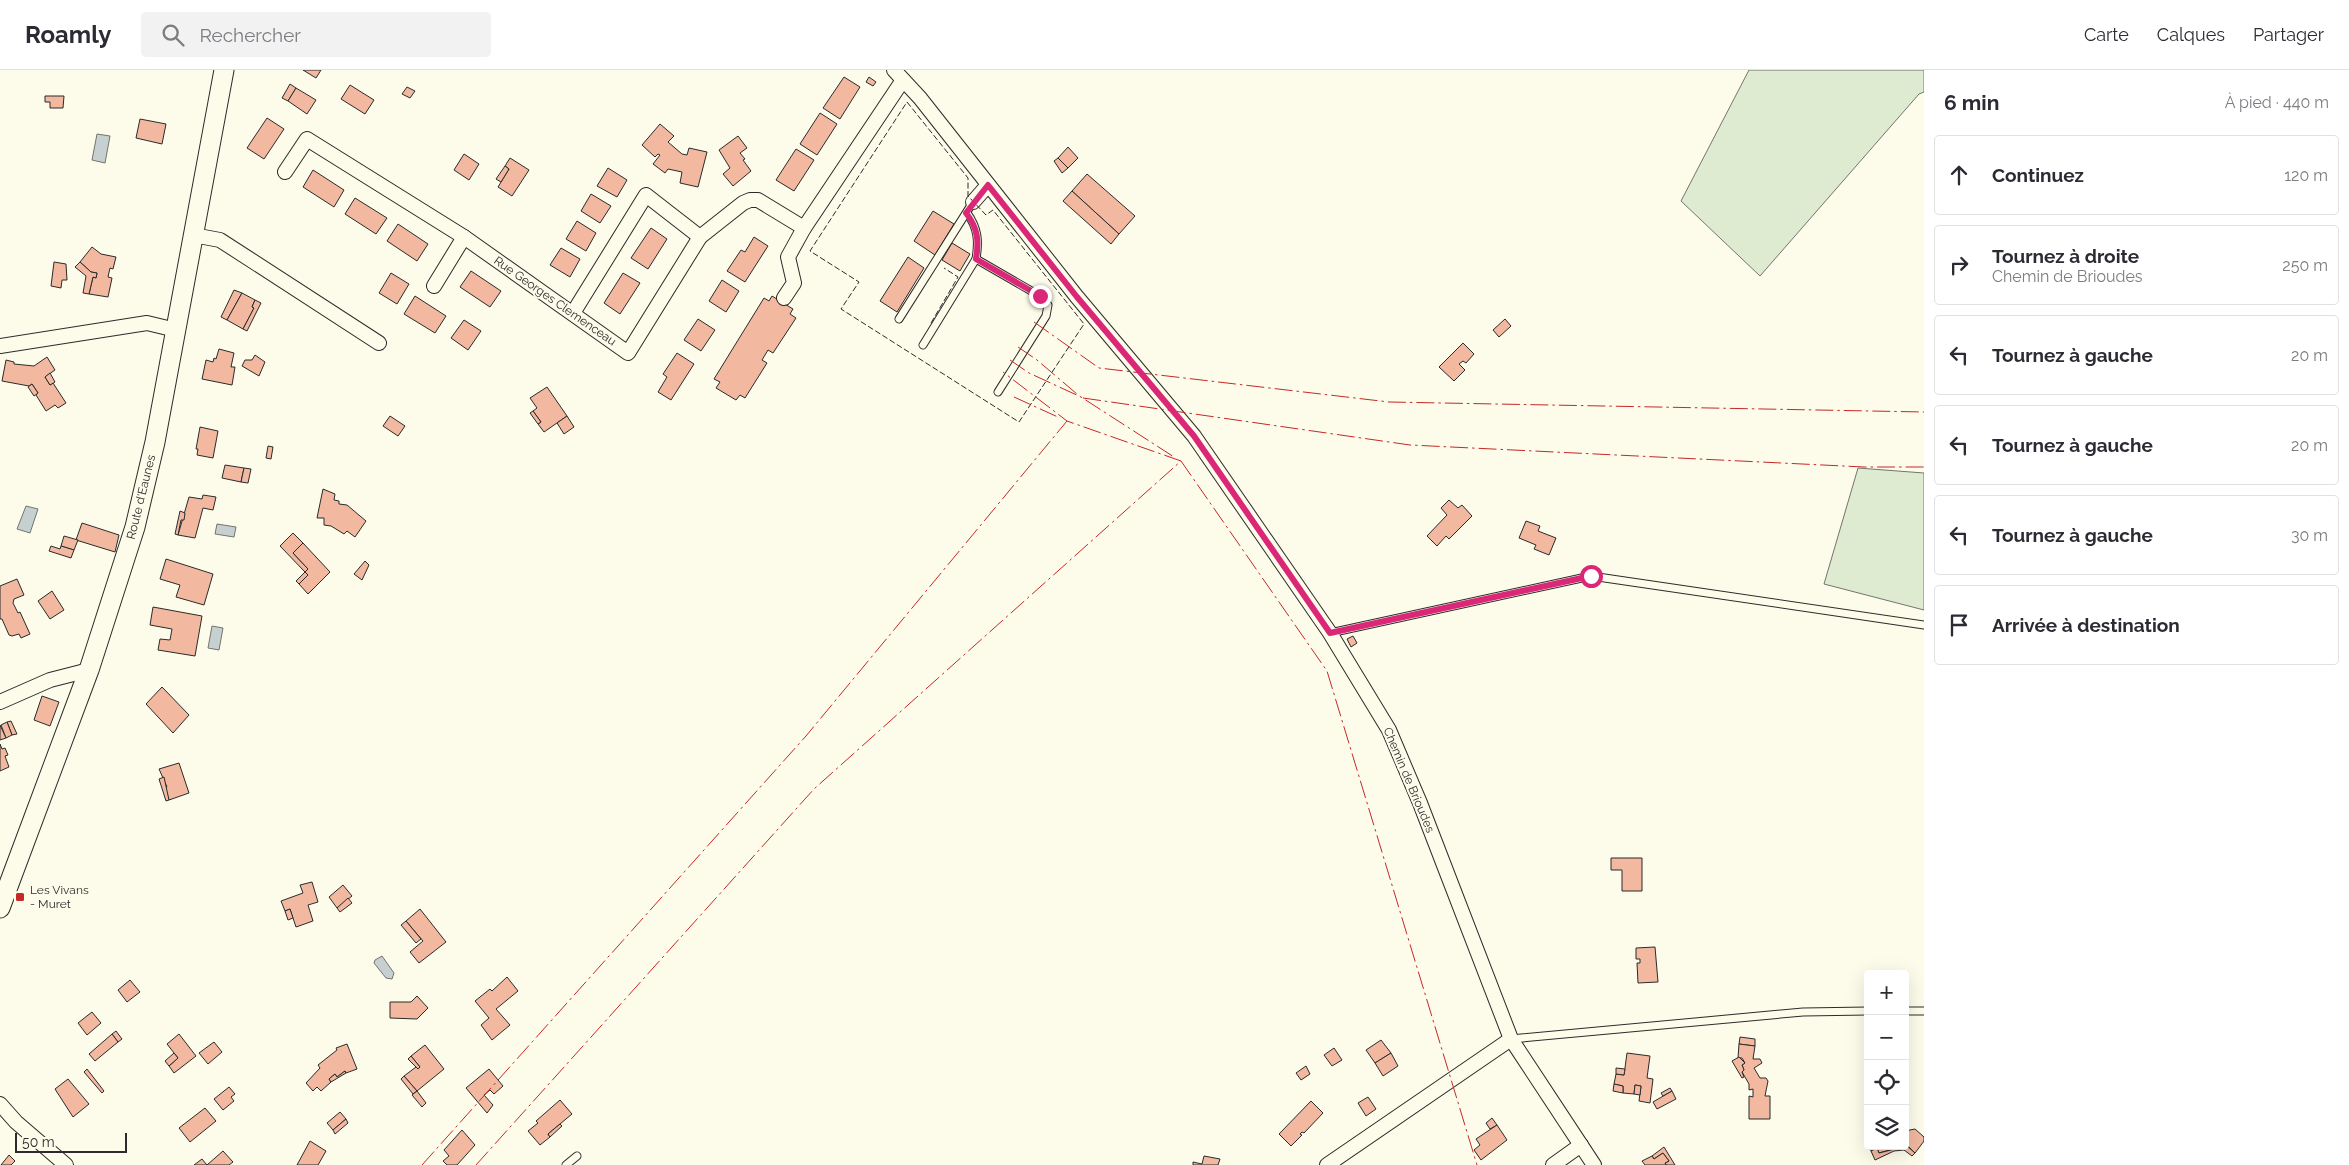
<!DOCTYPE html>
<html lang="fr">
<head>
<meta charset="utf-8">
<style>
	:root { --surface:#fff; --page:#f2f2f3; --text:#2b2b33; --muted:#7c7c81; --line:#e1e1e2 }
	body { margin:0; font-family:Raleway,sans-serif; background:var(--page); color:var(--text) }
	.controls { position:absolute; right:15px; bottom:15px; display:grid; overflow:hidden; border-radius:5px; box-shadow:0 5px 20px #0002 }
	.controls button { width:45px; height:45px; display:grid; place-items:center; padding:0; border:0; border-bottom:1px solid var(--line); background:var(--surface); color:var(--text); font:25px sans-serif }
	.scale { position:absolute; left:15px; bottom:12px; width:112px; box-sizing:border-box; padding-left:5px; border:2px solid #2b2b2b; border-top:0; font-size:14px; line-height:18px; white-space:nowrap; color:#2b2b2b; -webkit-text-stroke:4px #fdfbea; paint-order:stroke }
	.stop { position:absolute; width:15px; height:15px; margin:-11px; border:4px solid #db2777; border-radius:50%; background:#fff }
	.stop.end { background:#db2777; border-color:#fff; box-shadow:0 1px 5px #0008 }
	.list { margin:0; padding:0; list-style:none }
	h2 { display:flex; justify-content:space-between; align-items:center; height:65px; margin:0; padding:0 20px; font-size:21px }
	h2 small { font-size:16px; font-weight:400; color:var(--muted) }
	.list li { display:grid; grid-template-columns:32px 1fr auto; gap:15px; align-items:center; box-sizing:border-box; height:80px; margin:0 10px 10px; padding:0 10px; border:1px solid var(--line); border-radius:5px }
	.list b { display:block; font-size:19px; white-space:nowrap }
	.list p { margin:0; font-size:16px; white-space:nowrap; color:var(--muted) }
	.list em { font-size:16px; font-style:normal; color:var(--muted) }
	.icon { flex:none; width:28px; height:28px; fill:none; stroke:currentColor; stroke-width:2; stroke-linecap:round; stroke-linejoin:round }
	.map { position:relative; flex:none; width:1924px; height:1095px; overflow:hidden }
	header { display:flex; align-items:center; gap:30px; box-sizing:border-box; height:70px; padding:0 25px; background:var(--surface); border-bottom:1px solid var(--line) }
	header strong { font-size:24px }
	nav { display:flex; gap:28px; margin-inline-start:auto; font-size:18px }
	.search { width:350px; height:45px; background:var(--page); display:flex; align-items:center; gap:12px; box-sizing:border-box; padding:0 18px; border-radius:5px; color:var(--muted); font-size:19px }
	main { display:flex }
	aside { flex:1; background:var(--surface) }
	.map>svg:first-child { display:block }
</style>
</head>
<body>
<header>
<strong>Roamly</strong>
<div class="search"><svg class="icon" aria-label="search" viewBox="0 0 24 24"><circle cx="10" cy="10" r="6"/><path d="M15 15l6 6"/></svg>Rechercher</div>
<nav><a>Carte</a><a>Calques</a><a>Partager</a></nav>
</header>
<main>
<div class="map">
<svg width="1924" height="1095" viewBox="0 0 1924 1095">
	<rect width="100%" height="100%" fill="#fdfbea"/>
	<!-- green -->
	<g fill="#deebd1" stroke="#74746e">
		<polygon points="1749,0 1924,0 1924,22 1919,24 1760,206 1681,131"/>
		<polygon points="1858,398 1924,403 1924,540 1824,514"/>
	</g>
	<!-- water -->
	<g fill="#c7d0d0" stroke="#74746e">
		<polygon points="97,64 110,66 105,93 92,90"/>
		<polygon points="26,436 38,439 30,463 17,459"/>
		<polygon points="217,454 236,457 234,467 215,464"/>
		<polygon points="212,556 223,558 219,580 208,578"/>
		<polygon points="382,886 394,903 392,909 386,908 374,893 375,890"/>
	</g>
	<!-- building -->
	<g fill="#f2b8a0" stroke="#2b2b2b">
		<polygon points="303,0 321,0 316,8"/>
		<polygon points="844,7 860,17 840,49 823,38"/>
		<polygon points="869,7 876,12 873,16 866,12"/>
		<polygon points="290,14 296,18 288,31 282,28"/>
		<polygon points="350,15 374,30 365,44 341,29"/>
		<polygon points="407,17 415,21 410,28 402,24"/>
		<polygon points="296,18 316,30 307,44 288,31"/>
		<polygon points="45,26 64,26 63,38 50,38 50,32 45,32"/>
		<polygon points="820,43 837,54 817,85 800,74"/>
		<polygon points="267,48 284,59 264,89 247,78"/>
		<polygon points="140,49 166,54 162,74 136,68"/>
		<polygon points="660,54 674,66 668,72 682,84 687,85 689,78 707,82 698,117 680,113 682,102 668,99 665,103 653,94 660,85 658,84 655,87 642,75"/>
		<polygon points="738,66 747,78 740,83 745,89 743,90 751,101 733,116 723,104 730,98 719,80"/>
		<polygon points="1068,77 1078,88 1068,98 1058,88"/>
		<polygon points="796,79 814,90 794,121 776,110"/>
		<polygon points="464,84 479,94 469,110 454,100"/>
		<polygon points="510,88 529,100 512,126 498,117 509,99 505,96"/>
		<polygon points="1058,88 1068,98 1062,103 1054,91"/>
		<polygon points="505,96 509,99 501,112 496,109"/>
		<polygon points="608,98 627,110 617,127 597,116"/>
		<polygon points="313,100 344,120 334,137 303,117"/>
		<polygon points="1087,104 1135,146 1119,164 1072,121"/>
		<polygon points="1072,121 1119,164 1111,174 1063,131"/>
		<polygon points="591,124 611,136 600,153 581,141"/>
		<polygon points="355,128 387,148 376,164 345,144"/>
		<polygon points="933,141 954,154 935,185 914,171"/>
		<polygon points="577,151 596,163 586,181 566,169"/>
		<polygon points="398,154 428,174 417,191 387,171"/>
		<polygon points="651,158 667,169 648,199 631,188"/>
		<polygon points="754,167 768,176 745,212 727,201 741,180 745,182"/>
		<polygon points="952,173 970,184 960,201 942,190"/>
		<polygon points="92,177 101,184 116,187 113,199 110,198 108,207 112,208 108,227 89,224 93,207 96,208 97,203 91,202 80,192"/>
		<polygon points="561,178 580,189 570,207 550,195"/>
		<polygon points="908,187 924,198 897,242 880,231"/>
		<polygon points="54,192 66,194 67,210 62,210 61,218 51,216"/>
		<polygon points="80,192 91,202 97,203 96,208 93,207 89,224 83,223 86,206 75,197"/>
		<polygon points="471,201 501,221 490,237 460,217"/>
		<polygon points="391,203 409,214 397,234 379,223"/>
		<polygon points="623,203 640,213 620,244 604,233"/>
		<polygon points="722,210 739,221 726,242 709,231"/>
		<polygon points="234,220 242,223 227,250 221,247"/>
		<polygon points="242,223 255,230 252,237 254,238 243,259 227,250"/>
		<polygon points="415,226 446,246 435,263 404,244"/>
		<polygon points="772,226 793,239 790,244 796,248 773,283 768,280 762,290 767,293 745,328 740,325 736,330 716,318 720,312 714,309 764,228 769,231"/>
		<polygon points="255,230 261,233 247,261 243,259 254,238 252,237"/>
		<polygon points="698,249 715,260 701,281 684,270"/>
		<polygon points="1505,249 1511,256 1499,267 1493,260"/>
		<polygon points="464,250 481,261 468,280 451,268"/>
		<polygon points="1463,273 1474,284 1466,293 1463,291 1459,294 1465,300 1454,311 1439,297"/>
		<polygon points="219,279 234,283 231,297 235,297 232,315 202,309 206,290 213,292 214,288 216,289"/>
		<polygon points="677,283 694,294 671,330 658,322 667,307 663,304"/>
		<polygon points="255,285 265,292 259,306 242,296 245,290 252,290"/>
		<polygon points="47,287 55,300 45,307 50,315 53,313 66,333 58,338 55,335 46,341 36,325 38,323 32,314 29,316 2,311 6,290 14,292 14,294 34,296"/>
		<polygon points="50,303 55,312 50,315 45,307"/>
		<polygon points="32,314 38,323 34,326 28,317"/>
		<polygon points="547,317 567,346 544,362 538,354 541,352 533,341 537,338 530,328"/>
		<polygon points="533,341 541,352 538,354 530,343"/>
		<polygon points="390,346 405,356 398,366 383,356"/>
		<polygon points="567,346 574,357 564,364 557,353"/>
		<polygon points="200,357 218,361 213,388 197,385 198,379 196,379"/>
		<polygon points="268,376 273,377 271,389 266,388"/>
		<polygon points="225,395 244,398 241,412 222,408"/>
		<polygon points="244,398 251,399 248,413 241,412"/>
		<polygon points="323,419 335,424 334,430 339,431 339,434 347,435 366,451 355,467 347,461 344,464 331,456 324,455 324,448 317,448"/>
		<polygon points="203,425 216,427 213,440 203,438 195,468 178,465 189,427 202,429"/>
		<polygon points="1449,430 1458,438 1462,435 1472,446 1449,469 1446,466 1437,476 1427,466 1447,445 1441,438"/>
		<polygon points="180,441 185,443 184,450 181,450 178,465 175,464"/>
		<polygon points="1526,451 1540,456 1538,461 1556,468 1549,485 1534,479 1536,475 1519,468"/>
		<polygon points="82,453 119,465 115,482 76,470"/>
		<polygon points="293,463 303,473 293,483 308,499 305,502 280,476"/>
		<polygon points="64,466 78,470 74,480 61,476"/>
		<polygon points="303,473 330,502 308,524 299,514 308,505 305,502 308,499 293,483"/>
		<polygon points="51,476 60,479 61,476 74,480 71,488 49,481"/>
		<polygon points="166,489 213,504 204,535 176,527 180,515 160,509"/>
		<polygon points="365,491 369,495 362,510 354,504"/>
		<polygon points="305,502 308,505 299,514 296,511"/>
		<polygon points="17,509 24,525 14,529 13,533 18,543 20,542 30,564 21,568 19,564 12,566 9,565 2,549 0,549 0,516"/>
		<polygon points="52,521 64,540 50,549 38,531"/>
		<polygon points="153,537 202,546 195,586 158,580 160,569 170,570 172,559 150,555"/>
		<polygon points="1353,566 1357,573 1351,577 1347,569"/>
		<polygon points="162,617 189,645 173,663 146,634"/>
		<polygon points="42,626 59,632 50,656 34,650"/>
		<polygon points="11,651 17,664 12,665 7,652"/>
		<polygon points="7,652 12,665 6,668 1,655"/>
		<polygon points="0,655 6,668 0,670"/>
		<polygon points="0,674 2,679 5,678 8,685 5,686 9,697 0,701"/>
		<polygon points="179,693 189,723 169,730 165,718 167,717 159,699"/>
		<polygon points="164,707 169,730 166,731 159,709"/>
		<polygon points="1611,788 1642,788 1642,821 1622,821 1622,800 1611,800"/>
		<polygon points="312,812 318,832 308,835 313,851 296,857 290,839 285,841 281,831 303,823 300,815"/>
		<polygon points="343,815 352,826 337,838 329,827"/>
		<polygon points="348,828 352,833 340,842 337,838"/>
		<polygon points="290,839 293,848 288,850 285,841"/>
		<polygon points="420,839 446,872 419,893 410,882 423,871 406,851"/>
		<polygon points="406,851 421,869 416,873 401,855"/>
		<polygon points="1655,877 1658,912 1638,913 1637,893 1640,893 1640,889 1636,889 1636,878"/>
		<polygon points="507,907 518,921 496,939 510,955 492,970 481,955 489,948 475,931 490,919 492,921"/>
		<polygon points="130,910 140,922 127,932 118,920"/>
		<polygon points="417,926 428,938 417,949 390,948 390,932 411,932"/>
		<polygon points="92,942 101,953 87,965 78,953"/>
		<polygon points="116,961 122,969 118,972 112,964"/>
		<polygon points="112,964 118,972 95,991 89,984"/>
		<polygon points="179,964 196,986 174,1003 169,996 178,988 167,974"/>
		<polygon points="1740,967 1755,969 1755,976 1739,974"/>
		<polygon points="1381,970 1391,983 1375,993 1366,980"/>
		<polygon points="214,972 222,982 208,994 199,983"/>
		<polygon points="347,974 357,999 346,1003 345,1001 337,1007 335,1004 329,1009 331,1012 321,1021 317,1017 313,1021 306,1013 320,998 318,995 337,980 336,978"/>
		<polygon points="1739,974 1755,976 1753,989 1760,989 1762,993 1754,998 1760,1008 1766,1008 1768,1011 1765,1026 1770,1026 1770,1049 1749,1049 1749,1026 1753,1027 1753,1019 1749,1020 1749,1014 1742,1002 1744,1000 1742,995 1745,993 1742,988 1738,988"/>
		<polygon points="425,975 444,999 417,1021 404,1006 416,997 418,999 420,997 411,986"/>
		<polygon points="1334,978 1342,990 1332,996 1324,985"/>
		<polygon points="174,983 178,988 169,996 165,991"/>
		<polygon points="1391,983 1398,996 1383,1006 1375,993"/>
		<polygon points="1627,983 1650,986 1647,1008 1653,1009 1650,1033 1639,1031 1641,1016 1635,1015 1634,1024 1623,1023 1623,1016 1614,1014 1616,1004 1624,1005"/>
		<polygon points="411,986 420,997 418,999 408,989"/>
		<polygon points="1739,987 1745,993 1742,995 1744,1000 1742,1002 1744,1007 1742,1008 1732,991"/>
		<polygon points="1306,996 1310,1004 1301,1010 1296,1003"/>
		<polygon points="1616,998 1625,999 1624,1005 1616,1004"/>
		<polygon points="87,999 104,1021 102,1023 84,1002"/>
		<polygon points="489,999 503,1016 494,1024 490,1020 484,1025 493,1035 487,1043 466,1018"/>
		<polygon points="345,1001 346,1003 331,1012 329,1009 335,1004 337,1007"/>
		<polygon points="404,1006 417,1021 413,1024 401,1009"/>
		<polygon points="68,1009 89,1034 73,1047 55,1019"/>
		<polygon points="1614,1014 1623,1016 1623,1023 1613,1021"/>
		<polygon points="1635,1015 1641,1016 1640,1025 1634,1024"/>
		<polygon points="229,1017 235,1024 231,1027 234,1031 223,1040 214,1029"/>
		<polygon points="1670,1018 1672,1021 1663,1026 1661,1023"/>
		<polygon points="417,1021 426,1033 422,1037 412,1025"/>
		<polygon points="1672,1021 1676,1029 1657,1039 1653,1032"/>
		<polygon points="1368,1027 1376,1039 1366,1046 1358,1033"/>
		<polygon points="560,1030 572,1044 548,1064 550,1067 540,1075 528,1061 538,1053 536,1051"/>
		<polygon points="1311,1031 1323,1043 1304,1063 1302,1062 1300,1064 1302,1065 1291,1076 1279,1064"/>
		<polygon points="205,1038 216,1051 190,1072 179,1058"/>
		<polygon points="340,1042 346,1049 333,1060 327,1053"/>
		<polygon points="1492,1048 1497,1055 1490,1059 1486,1053"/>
		<polygon points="346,1049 348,1053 335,1064 333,1060"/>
		<polygon points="560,1054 562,1056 550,1067 548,1064"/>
		<polygon points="1497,1055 1507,1070 1481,1090 1474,1080 1480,1075 1476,1069"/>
		<polygon points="1915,1059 1924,1067 1924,1071 1915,1083 1908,1076 1905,1076 1905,1061"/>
		<polygon points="462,1060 475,1075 457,1095 447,1095 443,1091 449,1086 444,1080"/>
		<polygon points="310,1071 326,1081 318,1095 297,1095"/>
		<polygon points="1869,1076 1904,1076 1879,1083 1877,1078 1871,1081"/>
		<polygon points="1907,1076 1915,1083 1912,1086 1904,1080 1894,1081 1875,1090 1871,1081 1877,1078 1879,1083"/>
		<polygon points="1664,1077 1675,1095 1666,1095 1665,1093 1669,1091 1663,1083 1654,1089 1652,1086"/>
		<polygon points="223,1081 233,1092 229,1095 194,1095 202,1089 207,1095"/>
		<polygon points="1663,1083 1669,1091 1665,1093 1666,1095 1645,1095 1642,1091 1652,1086 1654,1089"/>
		<polygon points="9,1085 15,1091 11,1095 1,1095"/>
		<polygon points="1204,1086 1220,1089 1218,1095 1193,1095 1193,1092 1202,1094"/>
	</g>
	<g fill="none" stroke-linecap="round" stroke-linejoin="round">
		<defs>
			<g id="lane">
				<polyline points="976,189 1040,226 1048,235 1046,246 998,322"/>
				<polyline points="899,249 973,132"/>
				<path d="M923 275 976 189C979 171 978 158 967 143"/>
				<polyline points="1330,563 1591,506 1924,555"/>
				<polyline points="1905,941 1924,941"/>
				<polyline points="1511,969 1803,942 1868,941"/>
				<polyline points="566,1095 577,1086"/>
			</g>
			<g id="street">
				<polyline points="894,0 920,28 1077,227 1194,366 1330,563 1389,660 1420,733 1511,969 1594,1095"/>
				<polyline points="285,102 307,69 464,167 628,283 700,167 743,133 750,130 758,130 804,158 903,10"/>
				<polyline points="973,132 988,115"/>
				<polyline points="193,165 220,170 379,273"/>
				<polyline points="434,216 464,167"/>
				<polyline points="784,228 794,213 788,187 804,158"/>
				<polyline points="573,243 646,125 700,167"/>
				<polyline points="0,276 147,253 176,260"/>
				<polyline points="0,632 50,610 89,600"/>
				<polyline points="0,1034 16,1052 66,1095"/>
				<polyline points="1327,1095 1511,969"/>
				<polyline points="1553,1095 1581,1075"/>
			</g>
			<polyline id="secondary" points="0,838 89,600 135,457 155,372 224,0"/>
		</defs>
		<!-- lane casing -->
		<use href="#lane" stroke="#2b2b2b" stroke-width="9"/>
		<!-- street casing -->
		<use href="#street" stroke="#2b2b2b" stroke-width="16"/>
		<!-- secondary casing -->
		<use href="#secondary" stroke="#2b2b2b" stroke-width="21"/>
		<!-- lane -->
		<use href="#lane" stroke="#fdfbea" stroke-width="7"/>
		<!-- street -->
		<use href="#street" stroke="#fdfbea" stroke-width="14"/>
		<!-- secondary -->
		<use href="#secondary" stroke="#fdfbea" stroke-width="19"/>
		<!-- fence -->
		<g stroke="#2b2b2b" stroke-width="1" stroke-dasharray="6 2.5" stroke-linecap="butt">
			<polygon points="907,32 968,108 968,126 986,145 993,140 1084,254 1019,352 841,239 859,212 810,181"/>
			<polyline points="931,253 958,207 944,198"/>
		</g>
		<!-- power -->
		<g stroke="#c62828" stroke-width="1" stroke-dasharray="18 4 2.5 4" stroke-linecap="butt">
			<polyline points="1034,252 1099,298 1389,332 1924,342"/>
			<polyline points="1018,277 1037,290 1077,324"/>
			<polyline points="1010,290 1029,303 1081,327 1174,387"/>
			<polyline points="1014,327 1060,348"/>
			<polyline points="1083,328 1410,375 1864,397 1924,397"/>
			<polyline points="1181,391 1327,601 1477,1095"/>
			<polyline points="422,1095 806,666 1067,351"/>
			<polyline points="476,1095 814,719 1181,391 1067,351 1003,302"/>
		</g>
	</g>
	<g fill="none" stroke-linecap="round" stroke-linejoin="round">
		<!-- route -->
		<path stroke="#db2777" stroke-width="6" d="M1040 226 976 189C979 171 978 158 966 143L988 115 1077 227 1194 366 1330 563 1591 506"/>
	</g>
	<!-- markers -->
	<rect fill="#c62828" stroke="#fdfbea" stroke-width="2" x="15" y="822" width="10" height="10" rx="2.5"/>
	<g text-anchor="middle" stroke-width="4" stroke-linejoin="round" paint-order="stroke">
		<!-- street labels -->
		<g font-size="12" fill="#2b2b2b" stroke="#fdfbea">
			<text transform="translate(555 231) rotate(35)" y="4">Rue Georges Clemenceau</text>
			<text transform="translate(141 427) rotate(-76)" y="4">Route d'Eaunes</text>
			<text transform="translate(1409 710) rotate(67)" y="4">Chemin de Brioudes</text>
		</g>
		<!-- poi labels -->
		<g font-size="12" fill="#2b2b2b" stroke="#fdfbea" text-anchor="start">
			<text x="30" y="824">Les Vivans<tspan x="30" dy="14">- Muret</tspan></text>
		</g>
	</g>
</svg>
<div class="controls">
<button>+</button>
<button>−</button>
<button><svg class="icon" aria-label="locate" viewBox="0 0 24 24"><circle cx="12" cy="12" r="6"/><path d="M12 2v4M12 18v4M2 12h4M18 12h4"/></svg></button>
<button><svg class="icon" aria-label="layers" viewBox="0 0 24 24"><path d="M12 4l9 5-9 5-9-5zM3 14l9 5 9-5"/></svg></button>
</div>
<div class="scale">50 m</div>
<div class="stop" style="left:1591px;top:506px"></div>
<div class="stop end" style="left:1040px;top:226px"></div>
</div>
<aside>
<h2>6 min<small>À pied · 440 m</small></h2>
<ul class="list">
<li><svg class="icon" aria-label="ahead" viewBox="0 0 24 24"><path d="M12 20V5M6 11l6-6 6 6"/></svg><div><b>Continuez</b></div><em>120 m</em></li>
<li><svg class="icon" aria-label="right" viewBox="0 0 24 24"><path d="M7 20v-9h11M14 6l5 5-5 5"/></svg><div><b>Tournez à droite</b><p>Chemin de Brioudes</p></div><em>250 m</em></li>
<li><svg class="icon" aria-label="left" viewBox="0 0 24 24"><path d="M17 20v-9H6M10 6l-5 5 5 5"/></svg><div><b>Tournez à gauche</b></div><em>20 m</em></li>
<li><svg class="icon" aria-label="left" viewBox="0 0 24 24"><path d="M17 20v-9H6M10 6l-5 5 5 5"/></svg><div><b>Tournez à gauche</b></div><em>20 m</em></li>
<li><svg class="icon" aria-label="left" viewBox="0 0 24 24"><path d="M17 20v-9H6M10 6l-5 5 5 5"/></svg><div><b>Tournez à gauche</b></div><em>30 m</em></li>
<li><svg class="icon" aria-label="arrive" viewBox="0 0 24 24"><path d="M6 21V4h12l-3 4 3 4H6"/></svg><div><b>Arrivée à destination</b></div></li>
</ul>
</aside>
</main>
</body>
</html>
